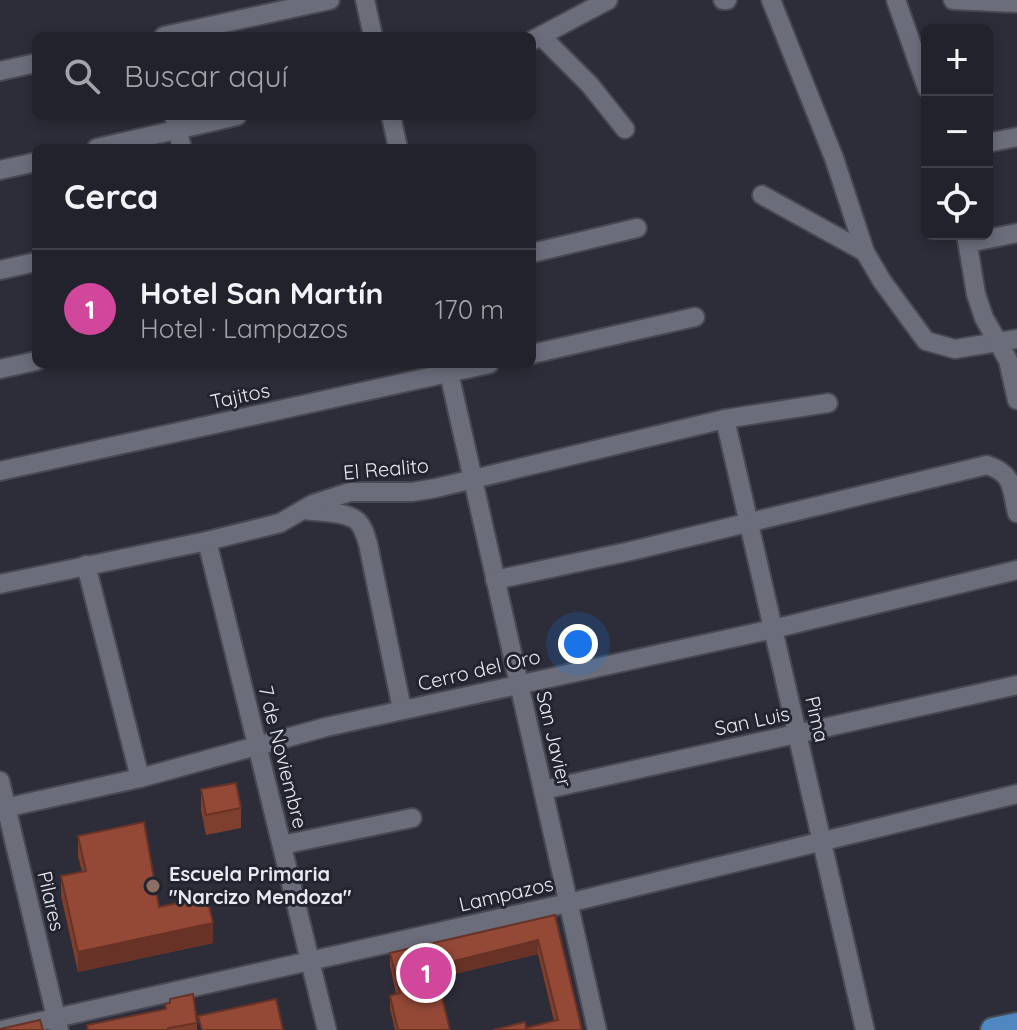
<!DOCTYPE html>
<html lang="es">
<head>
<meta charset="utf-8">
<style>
	:root { --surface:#21222b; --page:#292a33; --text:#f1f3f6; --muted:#a2a4a9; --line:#3e3f47; --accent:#52cdce }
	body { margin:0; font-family:Quicksand,sans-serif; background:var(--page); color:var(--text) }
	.controls { position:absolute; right:24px; top:24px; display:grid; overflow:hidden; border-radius:12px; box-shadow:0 4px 12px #0003 }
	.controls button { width:72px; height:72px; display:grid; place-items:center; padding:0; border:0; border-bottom:2px solid var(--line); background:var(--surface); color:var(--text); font:40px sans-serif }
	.you { position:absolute; left:578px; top:644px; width:28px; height:28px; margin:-20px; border:6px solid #fff; border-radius:50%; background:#1a73e8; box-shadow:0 0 0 12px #1a73e833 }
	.badge { display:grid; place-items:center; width:52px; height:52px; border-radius:50%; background:var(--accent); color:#fff; font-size:26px; font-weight:700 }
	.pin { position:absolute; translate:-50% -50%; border:4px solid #fff; box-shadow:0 2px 8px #0006 }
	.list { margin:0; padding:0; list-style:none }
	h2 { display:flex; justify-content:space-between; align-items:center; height:104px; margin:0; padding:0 32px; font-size:34px }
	h2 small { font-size:26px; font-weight:400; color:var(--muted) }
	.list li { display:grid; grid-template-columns:52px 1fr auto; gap:24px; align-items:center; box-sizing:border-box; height:120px; padding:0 32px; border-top:2px solid var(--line) }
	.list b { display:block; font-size:30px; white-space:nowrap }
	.list p { margin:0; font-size:26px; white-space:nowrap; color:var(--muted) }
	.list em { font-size:26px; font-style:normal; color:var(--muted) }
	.icon { flex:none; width:44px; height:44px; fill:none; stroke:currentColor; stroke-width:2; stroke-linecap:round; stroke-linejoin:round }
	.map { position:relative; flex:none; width:1017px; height:1030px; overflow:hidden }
	.search { position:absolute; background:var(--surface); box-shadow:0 4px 12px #0003; left:32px; top:32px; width:504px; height:88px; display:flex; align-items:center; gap:20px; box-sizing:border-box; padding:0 28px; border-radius:12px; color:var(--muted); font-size:30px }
	.panel { position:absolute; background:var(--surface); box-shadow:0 4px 12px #0003; left:32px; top:144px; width:504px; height:224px; border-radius:12px }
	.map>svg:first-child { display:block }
</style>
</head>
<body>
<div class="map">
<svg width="1017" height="1030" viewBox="0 0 1017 1030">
	<rect width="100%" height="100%" fill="#2c2d39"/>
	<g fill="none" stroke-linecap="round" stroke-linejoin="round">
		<defs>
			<g id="minor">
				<polyline points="365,0 373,36"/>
				<polyline points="723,0 727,0"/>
				<polyline points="771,0 834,158 865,252 882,281 926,341 955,349 1017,339"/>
				<polyline points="896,0 927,88"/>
				<polyline points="953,0 1017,3"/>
				<polyline points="164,36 330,0"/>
				<polyline points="542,37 590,85 625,129"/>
				<polyline points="533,40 608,0"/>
				<polyline points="0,71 36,63"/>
				<polyline points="174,116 182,148"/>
				<polyline points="391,116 398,148"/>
				<polyline points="987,143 1017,137"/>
				<polyline points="97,148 237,116"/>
				<polyline points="0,170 36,162"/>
				<polyline points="762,195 865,252"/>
				<polyline points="966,234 976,294 984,318 1008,360 1017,400"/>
				<polyline points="968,243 1017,233"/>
				<polyline points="532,253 637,228"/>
				<polyline points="0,270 36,262"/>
				<polyline points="532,354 695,317"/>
				<polyline points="447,364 597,1030"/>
				<polyline points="0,369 36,361"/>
				<polyline points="725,419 865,1030"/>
				<polyline points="0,471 489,364"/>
				<path d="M303 510C318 512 344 511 356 520 363 525 366 537 368 544L402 709"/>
				<polyline points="207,541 327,1030"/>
				<polyline points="86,565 140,778"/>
				<path d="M495 580 631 551 987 465C1014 474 1011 487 1017 513"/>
				<polyline points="0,584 207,541 280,523 313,504 350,492 412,492 436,488 725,419 828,403"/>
				<polyline points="0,781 59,1030"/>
				<polyline points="543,790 1017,685"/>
				<polyline points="0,809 140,778 326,727 773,629 1017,570"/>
				<polyline points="282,845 412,818"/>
				<polyline points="2,1030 568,903 1017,794"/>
			</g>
			<polyline id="major" points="993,1030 1017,1025"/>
		</defs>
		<!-- minor casing -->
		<use href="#minor" stroke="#474952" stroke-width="22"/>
		<!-- major casing -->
		<use href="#major" stroke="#474952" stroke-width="28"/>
		<!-- minor -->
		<use href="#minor" stroke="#6b6d7b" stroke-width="18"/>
		<!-- major -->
		<use href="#major" stroke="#4f87c1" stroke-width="24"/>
	</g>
	<!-- wall -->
	<g fill="#7f3f2e">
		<polygon points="201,789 241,808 241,828 206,835 201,810"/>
		<polygon points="78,836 159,907 213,943 78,972 61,896 61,876 82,872 78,856"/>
		<polygon points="555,915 582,1030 526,1028 554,1021 538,954 437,978 450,1030 395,1030 390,1009 390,996 396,994 390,966 390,953"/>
		<polygon points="165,1004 197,1023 197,1030 87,1030 87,1025 165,1010"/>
	</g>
	<!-- shaded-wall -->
	<g fill="#683326">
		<polygon points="213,923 213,943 78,972 78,952"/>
		<polygon points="538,940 538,954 434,979 434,966"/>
	</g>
	<!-- building -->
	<g fill="#944936" stroke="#683326" stroke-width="2">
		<polygon points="236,783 241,808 206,815 201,789"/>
		<polygon points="144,822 159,907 207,897 213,923 78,952 61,876 86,871 78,836"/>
		<polygon points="555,915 582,1030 493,1030 525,1022 526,1028 558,1020 538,940 434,966 450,1030 398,1030 390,996 400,993 390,953"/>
		<polygon points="193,994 197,1023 168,1028 168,1030 88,1030 87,1025 166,1009 165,1004 170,1003 170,999"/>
		<polygon points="276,999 283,1030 202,1030 198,1016"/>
		<polygon points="40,1020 43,1030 0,1030 0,1029"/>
	</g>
	<!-- markers -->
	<circle fill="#8d6e63" stroke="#22242f" stroke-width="3" cx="153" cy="886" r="8"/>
	<g text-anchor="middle" stroke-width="6" stroke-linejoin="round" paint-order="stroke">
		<!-- street labels -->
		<g font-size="20" fill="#e8e9f1" stroke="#22242f">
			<text transform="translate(240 396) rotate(-12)" y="7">Tajitos</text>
			<text transform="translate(386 469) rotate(-5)" y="7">El Realito</text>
			<text transform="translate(479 670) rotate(-13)" y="7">Cerro del Oro</text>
			<text transform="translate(817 719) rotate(77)" y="7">Pima</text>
			<text transform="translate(752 721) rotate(-12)" y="7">San Luis</text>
			<text transform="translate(554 739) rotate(77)" y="7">San Javier</text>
			<text transform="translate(283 757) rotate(76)" y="7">7 de Noviembre</text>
			<text transform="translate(506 894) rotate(-13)" y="7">Lampazos</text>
			<text transform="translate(51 901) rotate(77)" y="7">Pilares</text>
		</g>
		<!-- poi labels -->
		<g font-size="20" font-weight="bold" fill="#e8e9f1" stroke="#22242f" text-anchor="start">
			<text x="169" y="881">Escuela Primaria<tspan x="169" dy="23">"Narcizo Mendoza"</tspan></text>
		</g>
	</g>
</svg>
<div class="controls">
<button>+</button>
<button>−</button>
<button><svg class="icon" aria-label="locate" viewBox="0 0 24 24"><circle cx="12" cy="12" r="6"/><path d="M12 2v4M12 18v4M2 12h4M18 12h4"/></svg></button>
</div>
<div class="you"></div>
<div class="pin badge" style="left:426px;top:973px;background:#d1479c">1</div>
<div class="search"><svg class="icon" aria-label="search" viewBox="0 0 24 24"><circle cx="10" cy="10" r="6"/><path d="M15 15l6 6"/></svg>Buscar aquí</div>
<section class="panel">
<h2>Cerca<small></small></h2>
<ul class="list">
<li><span class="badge" style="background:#d1479c">1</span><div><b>Hotel San Martín</b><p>Hotel · Lampazos</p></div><em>170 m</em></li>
</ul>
</section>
</div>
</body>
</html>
